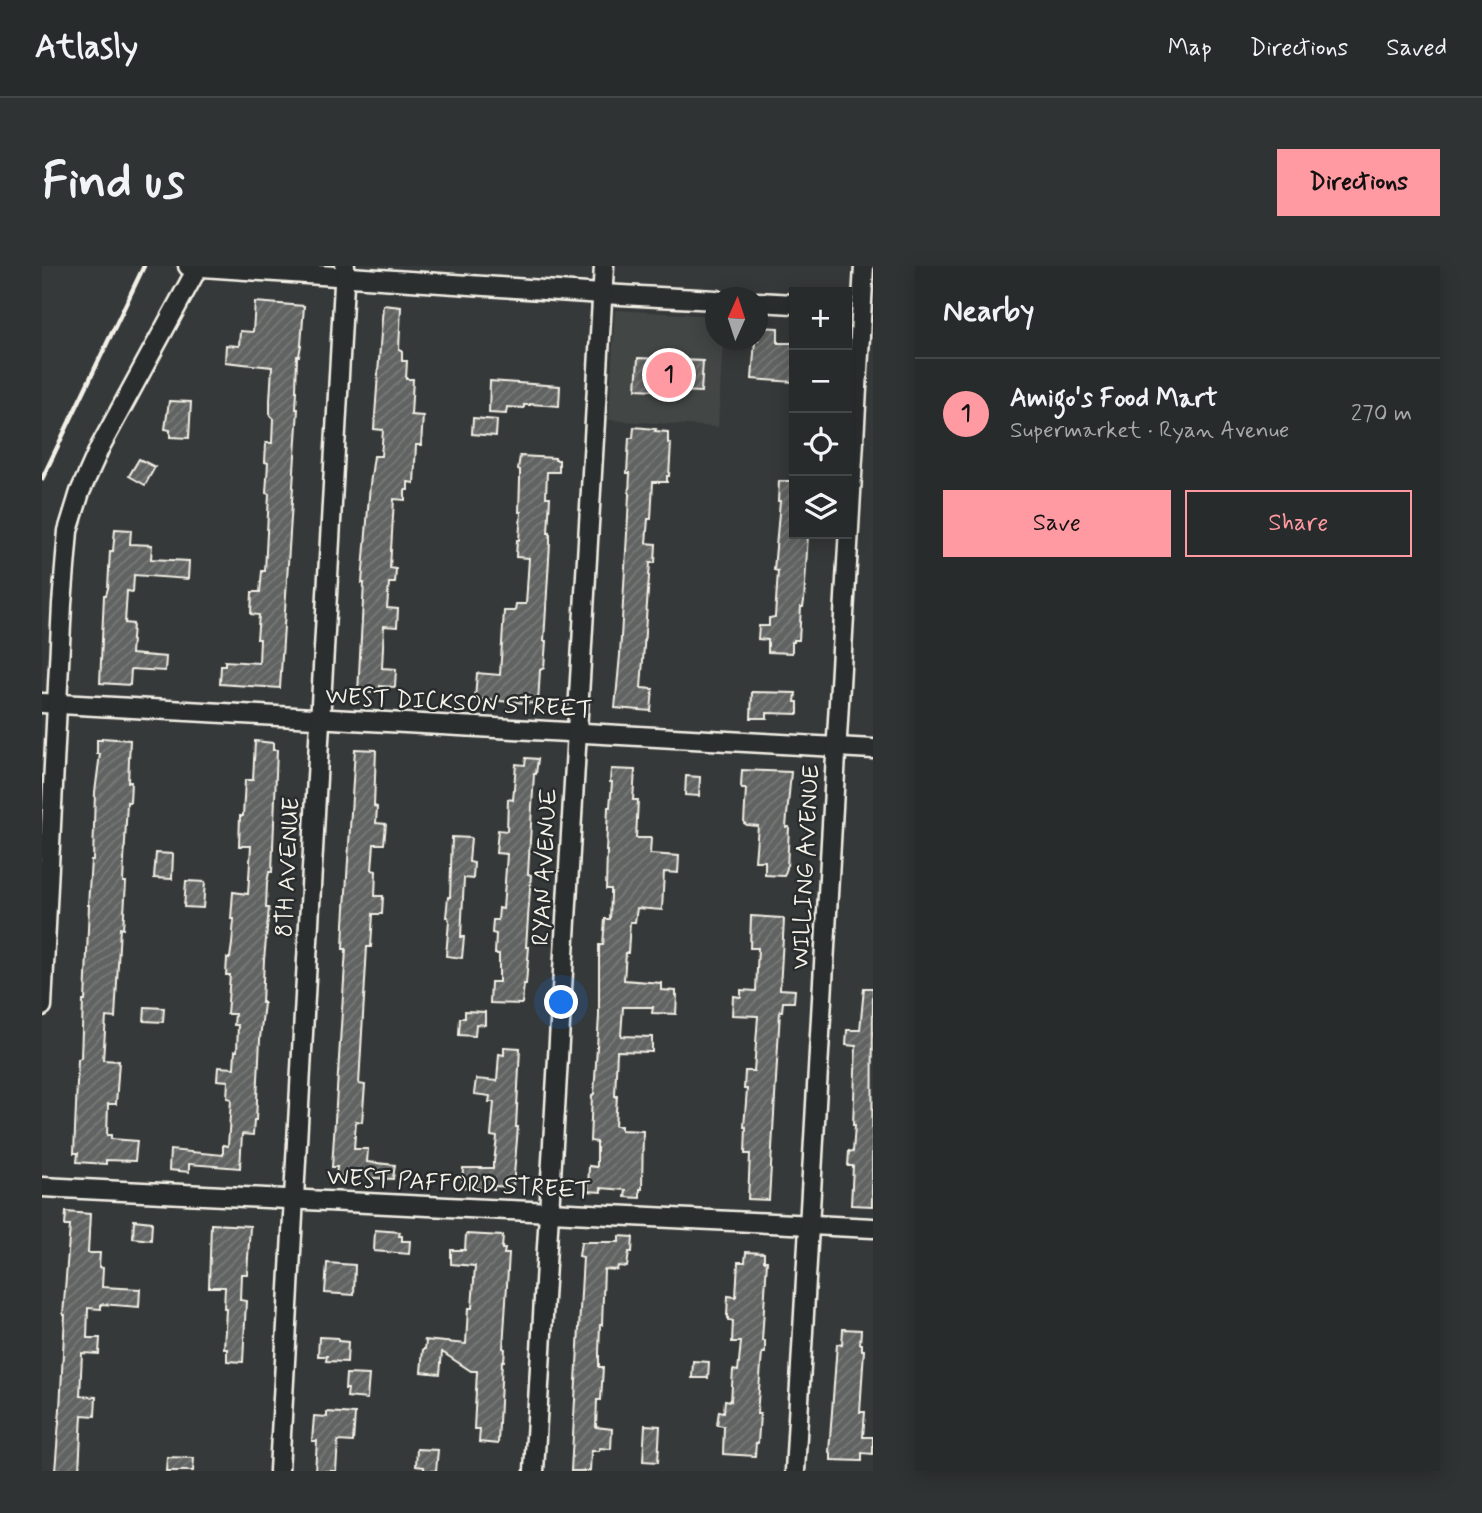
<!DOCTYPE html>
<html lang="en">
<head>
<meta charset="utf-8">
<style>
	:root { --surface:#282b2b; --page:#303333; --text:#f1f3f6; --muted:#a5a7a9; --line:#444747; --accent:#ff9aa2 }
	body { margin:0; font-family:Mynerve,sans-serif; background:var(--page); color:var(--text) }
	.controls { position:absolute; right:21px; top:21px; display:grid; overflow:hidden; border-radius:0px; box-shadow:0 4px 18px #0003 }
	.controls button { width:63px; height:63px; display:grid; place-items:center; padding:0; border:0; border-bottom:2px solid var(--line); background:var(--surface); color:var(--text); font:35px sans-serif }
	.compass { position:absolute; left:663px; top:21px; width:63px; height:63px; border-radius:50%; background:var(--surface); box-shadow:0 4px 18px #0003; rotate:3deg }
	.you { position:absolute; left:520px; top:737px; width:24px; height:24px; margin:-18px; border:5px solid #fff; border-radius:50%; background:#1a73e8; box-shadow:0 0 0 10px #1a73e833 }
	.badge { display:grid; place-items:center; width:46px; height:46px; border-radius:50%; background:var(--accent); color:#111; font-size:23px; font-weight:700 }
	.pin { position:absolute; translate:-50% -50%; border:4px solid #fff; box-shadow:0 2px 7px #0006 }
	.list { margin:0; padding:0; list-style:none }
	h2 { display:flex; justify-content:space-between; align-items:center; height:91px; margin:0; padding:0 28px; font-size:30px }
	h2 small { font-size:23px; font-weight:400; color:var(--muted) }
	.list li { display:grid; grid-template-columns:46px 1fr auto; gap:21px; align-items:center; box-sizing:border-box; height:112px; padding:0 28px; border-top:2px solid var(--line) }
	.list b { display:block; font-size:26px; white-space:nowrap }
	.list p { margin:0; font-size:23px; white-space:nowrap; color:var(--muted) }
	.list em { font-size:23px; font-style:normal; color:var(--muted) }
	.actions { display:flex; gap:14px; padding:21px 28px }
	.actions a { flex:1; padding:16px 0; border:2px solid var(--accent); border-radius:0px; text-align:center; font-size:24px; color:var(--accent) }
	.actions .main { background:var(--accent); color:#111 }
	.icon { flex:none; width:38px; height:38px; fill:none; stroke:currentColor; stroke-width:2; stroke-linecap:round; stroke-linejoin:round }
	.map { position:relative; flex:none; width:831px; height:1205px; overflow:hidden; border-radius:0px }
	header { display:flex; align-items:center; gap:42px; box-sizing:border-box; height:98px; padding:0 35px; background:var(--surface); border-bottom:2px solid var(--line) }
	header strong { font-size:33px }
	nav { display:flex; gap:38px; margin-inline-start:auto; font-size:24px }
	.intro { display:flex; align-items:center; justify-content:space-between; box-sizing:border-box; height:168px; padding:0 42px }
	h1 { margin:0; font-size:49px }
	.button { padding:18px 32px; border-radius:0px; background:var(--accent); color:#111; font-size:24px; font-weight:700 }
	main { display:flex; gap:42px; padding:0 42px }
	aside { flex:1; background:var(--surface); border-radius:0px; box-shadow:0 4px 18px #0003 }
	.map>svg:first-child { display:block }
</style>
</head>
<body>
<header>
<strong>Atlasly</strong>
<nav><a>Map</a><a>Directions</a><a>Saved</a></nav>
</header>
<div class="intro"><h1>Find us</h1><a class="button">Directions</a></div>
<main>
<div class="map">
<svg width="831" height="1205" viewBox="0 0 831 1205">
	<defs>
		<pattern id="building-hatch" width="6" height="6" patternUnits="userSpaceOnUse" patternTransform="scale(1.75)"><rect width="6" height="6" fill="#616362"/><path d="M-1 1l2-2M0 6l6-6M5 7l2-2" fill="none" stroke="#787a78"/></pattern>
	</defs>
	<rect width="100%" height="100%" fill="#363939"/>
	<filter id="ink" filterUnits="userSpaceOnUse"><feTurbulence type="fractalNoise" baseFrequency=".0143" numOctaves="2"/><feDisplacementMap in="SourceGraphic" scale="14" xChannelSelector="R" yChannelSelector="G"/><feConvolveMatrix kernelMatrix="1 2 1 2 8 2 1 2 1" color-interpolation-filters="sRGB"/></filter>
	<g filter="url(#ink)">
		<!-- built -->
		<polygon fill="#434645" points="573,44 673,50 674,74 681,74 676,161 567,154"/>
		<!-- building -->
		<g fill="url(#building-hatch)" stroke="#f4f1e8" stroke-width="2">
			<polygon points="213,36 262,40 259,79 257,90 255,90 254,125 255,125 254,143 256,143 238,422 178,418 179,400 183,400 183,395 217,397 218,373 215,373 217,349 209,348 210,326 218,326 220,305 223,305 227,228 224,227 226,197 223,196 224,177 230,177 231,152 228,149 228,134 230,101 183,96 184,79 197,80 198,65 211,66"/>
			<polygon points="341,39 359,41 357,83 360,85 360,95 365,95 364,113 371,113 369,149 381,150 379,179 374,179 372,217 366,216 366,224 363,224 363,234 352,233 348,302 354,303 353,317 347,317 345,342 356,343 355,361 342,360 340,402 354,403 353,421 338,420 337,427 316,426 322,317 320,317 328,218 332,190 339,190 341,164 332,163"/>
			<polygon points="716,61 736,62 736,77 752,77 752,116 710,113 713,74 716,74"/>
			<polygon points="596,92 661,95 659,126 594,123"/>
			<polygon points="448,115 518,120 517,140 488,138 488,139 482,139 482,142 465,141 464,148 447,147"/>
			<polygon points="127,135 149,136 147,172 128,171 128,164 123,163"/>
			<polygon points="431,152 455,154 454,170 430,168"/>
			<polygon points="592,161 614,163 613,165 626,166 626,177 629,177 627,210 625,210 625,216 611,216 609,253 606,253 604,277 614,278 613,297 608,297 599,422 611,423 609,445 573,442 578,389 586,250 588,207 585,207 587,172 591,172"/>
			<polygon points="478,190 513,192 513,194 517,194 517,206 505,206 504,231 508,231 506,267 508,267 508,277 502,375 504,375 502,402 498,404 496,438 433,433 435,407 458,409 462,345 473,345 474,338 484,338 487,292 474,291 475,274 477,274 479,246 477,246 478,214 478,204 476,203"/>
			<polygon points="97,193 113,201 103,219 87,210"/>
			<polygon points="737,215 752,215 752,268 766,268 762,335 761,341 759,341 757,374 752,374 752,376 750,376 750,387 726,386 726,374 716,373 717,360 727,360 727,352 733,351 736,305 732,304 738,235 736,235"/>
			<polygon points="73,263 89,264 88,278 110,279 109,293 147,295 146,313 92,309 91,326 85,325 83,357 91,358 89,388 124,391 123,405 89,403 88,419 58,417 62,329 64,329 66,322 68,285 71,285"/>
			<polygon points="710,426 754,427 753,436 756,436 756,448 725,447 725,452 709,452"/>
			<polygon points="60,472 88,474 86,516 89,516 88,536 85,536 81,616 84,616 81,663 78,662 73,752 64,751 61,794 77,795 74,838 66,838 65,869 69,869 69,873 95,875 93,895 64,894 64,898 35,896 36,887 32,887 36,793 39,792 41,735 43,735 47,639 46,639 49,594 51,594 53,526 58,488 55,488 55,474 60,474"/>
			<polygon points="213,475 231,477 231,484 235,484 230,606 227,606 225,617 224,642 227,642 222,694 220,737 222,737 218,773 214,854 212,854 211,869 200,868 198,902 147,898 147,906 127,904 128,884 181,889 181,879 186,880 189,833 185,832 186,815 175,814 176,801 192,802 193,785 195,785 196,759 192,759 193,748 185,748 188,709 184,709 185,692 188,692 190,678 192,653 189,653 191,626 206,628 209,580 197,580 198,550 201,550 203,514 211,514"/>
			<polygon points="313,483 334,484 332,540 335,541 334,557 344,558 342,578 332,578 330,604 334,605 333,630 341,630 340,648 331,648 329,681 325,681 317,818 323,819 320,856 314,855 312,883 326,883 325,896 353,899 351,913 294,910 295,901 290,901 304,683 301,683 302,658"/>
			<polygon points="484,492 496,493 494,508 492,508 486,608 489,609 484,681 487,681 484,718 482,718 480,737 479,738 448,737 449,716 457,716 457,688 453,688 454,668 450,667 451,654 456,654 457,642 461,643 465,588 454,587 456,564 465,565 466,533 471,534 474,498 483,499"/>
			<polygon points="569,503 593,504 591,534 596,534 594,572 609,572 608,588 637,590 636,607 622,606 620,644 595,642 593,656 588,656 586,687 584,687 582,714 619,717 619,724 634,725 634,729 635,729 634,748 610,747 611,741 581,741 579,770 610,771 610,786 575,785 573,830 575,830 573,860 579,860 579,864 601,865 600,923 598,923 598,932 583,931 584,924 559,922 559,926 546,925 547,900 555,901 555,876 548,875 550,829 552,828 557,750 557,679 561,679 563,653 568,653 569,629 569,623 564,623 565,585 564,585 566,541 568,541 570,516 568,516"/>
			<polygon points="700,504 749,506 744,561 747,561 745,602 742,610 723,609 723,595 713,595 716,560 705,559 702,557 704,523 700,523 699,520"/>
			<polygon points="644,510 658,511 657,530 643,529"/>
			<polygon points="410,571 429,572 427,596 432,597 431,613 422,612 419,671 422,671 420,692 404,690 407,655 406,651 404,651 406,631 408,631"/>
			<polygon points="114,587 131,588 130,613 112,612"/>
			<polygon points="144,615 163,616 161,642 142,641"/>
			<polygon points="709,650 740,652 742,654 738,723 753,724 752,736 741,736 740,745 738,745 727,934 706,933 708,888 703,888 704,861 702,861 705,823 702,823 703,805 712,805 716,750 690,749 691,730 699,731 699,724 714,725 716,682 708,682"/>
			<polygon points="822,722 831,722 830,940 809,939 811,900 806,900 807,885 811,886 813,859 811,859 814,780 804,779 805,764 818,764"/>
			<polygon points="103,741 122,742 121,756 102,755"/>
			<polygon points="423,745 443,746 443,759 434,758 433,770 417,769 418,752 423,752"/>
			<polygon points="462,781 478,782 474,861 476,861 471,921 452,920 452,923 420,921 421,902 451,902 451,896 452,896 455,871 449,870 452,836 447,836 448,830 432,828 434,813 455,815 457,788 462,789"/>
			<polygon points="24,946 48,948 46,987 58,987 57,1001 61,1002 60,1021 98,1023 97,1041 59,1038 59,1043 46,1042 45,1072 58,1072 57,1088 40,1087 38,1130 54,1131 53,1150 40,1149 37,1205 13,1205 18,1143 23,1049 21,1049 28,960 23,960"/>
			<polygon points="92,954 110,956 109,974 91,972"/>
			<polygon points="169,958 208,960 205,1008 199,1008 198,1034 204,1035 201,1096 185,1095 185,1083 182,1083 184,1042 182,1042 183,1021 167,1021"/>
			<polygon points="333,964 358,966 357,970 360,970 360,975 368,975 367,988 332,985"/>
			<polygon points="424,968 461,970 460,983 463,983 462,988 467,988 461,1082 463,1083 462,1095 460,1095 456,1178 437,1176 438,1163 432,1163 435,1105 429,1105 400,1086 398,1108 379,1106 381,1083 383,1083 384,1075 382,1074 424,1078 426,1042 430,1042 433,1000 409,998 409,984 423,984"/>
			<polygon points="577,970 591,971 590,986 587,986 585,1001 576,1000 575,1004 562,1003 560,1059 558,1059 557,1087 557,1101 561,1101 559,1134 555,1134 554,1161 570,1163 569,1183 558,1182 557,1185 549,1185 548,1205 529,1205 541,991 537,990 539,976 577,976"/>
			<polygon points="704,986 722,987 722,995 725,995 720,1075 723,1075 723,1087 720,1087 715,1148 718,1148 716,1177 714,1177 713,1190 681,1188 682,1160 675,1159 677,1145 682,1146 683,1134 689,1135 691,1104 696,1105 699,1076 690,1076 691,1055 686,1054 686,1049 685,1049 686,1030 694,1031 696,996 703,996"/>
			<polygon points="285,997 313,999 312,1029 283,1027"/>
			<polygon points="801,1063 819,1064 818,1078 820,1078 820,1084 822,1084 818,1146 823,1146 821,1171 831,1171 831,1188 820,1187 820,1195 789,1194 789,1187 787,1186 795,1078 800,1079"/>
			<polygon points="277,1071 296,1072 296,1075 306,1076 305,1096 284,1095 285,1090 276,1090"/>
			<polygon points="651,1095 667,1096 666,1112 650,1112"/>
			<polygon points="304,1108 327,1109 325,1133 305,1131 306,1123 303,1123"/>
			<polygon points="285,1146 313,1148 311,1176 296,1175 294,1205 273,1205 275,1175 270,1175 272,1150 285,1151"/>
			<polygon points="603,1159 618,1160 616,1196 601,1195"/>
			<polygon points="375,1183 396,1184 394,1205 382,1205 382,1201 374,1200"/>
			<polygon points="125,1191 152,1192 151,1205 124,1205"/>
		</g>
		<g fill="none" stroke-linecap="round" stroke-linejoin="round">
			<defs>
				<g id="street">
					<polyline points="146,0 560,28 674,34"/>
					<polyline points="716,36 752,38"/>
					<polyline points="0,437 831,483"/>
					<polyline points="0,740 20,338 26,265 38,226 58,181 156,1"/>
					<polyline points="0,921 831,962"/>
					<polyline points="237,1205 303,0"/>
					<polyline points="492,1205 562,0"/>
					<polyline points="753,1205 822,0"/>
				</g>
			</defs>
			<!-- street casing -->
			<use href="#street" stroke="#f4f1e8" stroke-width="23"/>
			<!-- street -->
			<use href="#street" stroke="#2a2d2e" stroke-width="18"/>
			<!-- rail -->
			<polyline stroke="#f4f1e8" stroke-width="4.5" points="0,213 102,0"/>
		</g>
	</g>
	<g text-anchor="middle" stroke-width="5" stroke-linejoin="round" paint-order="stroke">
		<!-- street labels -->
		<g font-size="24" fill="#f4f1e8" stroke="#2a2d2e">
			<text transform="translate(417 436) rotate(3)" y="8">WEST DICKSON STREET</text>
			<text transform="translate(245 601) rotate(-87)" y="8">8TH AVENUE</text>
			<text transform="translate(502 601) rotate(-87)" y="8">RYAN AVENUE</text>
			<text transform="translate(763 601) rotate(-87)" y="8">WILLING AVENUE</text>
			<text transform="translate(417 917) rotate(3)" y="8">WEST PAFFORD STREET</text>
		</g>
	</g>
</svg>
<div class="controls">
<button>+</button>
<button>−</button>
<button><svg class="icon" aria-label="locate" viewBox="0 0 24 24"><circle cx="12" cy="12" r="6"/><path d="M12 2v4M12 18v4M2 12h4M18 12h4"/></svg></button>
<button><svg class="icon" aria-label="layers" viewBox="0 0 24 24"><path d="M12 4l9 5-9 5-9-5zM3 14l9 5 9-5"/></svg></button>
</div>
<svg class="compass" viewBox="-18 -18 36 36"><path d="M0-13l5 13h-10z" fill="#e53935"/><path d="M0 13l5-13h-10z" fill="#a5a7a9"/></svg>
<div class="you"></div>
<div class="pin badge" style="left:627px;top:109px">1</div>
</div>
<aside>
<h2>Nearby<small></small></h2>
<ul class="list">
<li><span class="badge">1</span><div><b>Amigo's Food Mart</b><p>Supermarket · Ryan Avenue</p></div><em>270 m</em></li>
</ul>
<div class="actions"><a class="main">Save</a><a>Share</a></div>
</aside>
</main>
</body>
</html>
